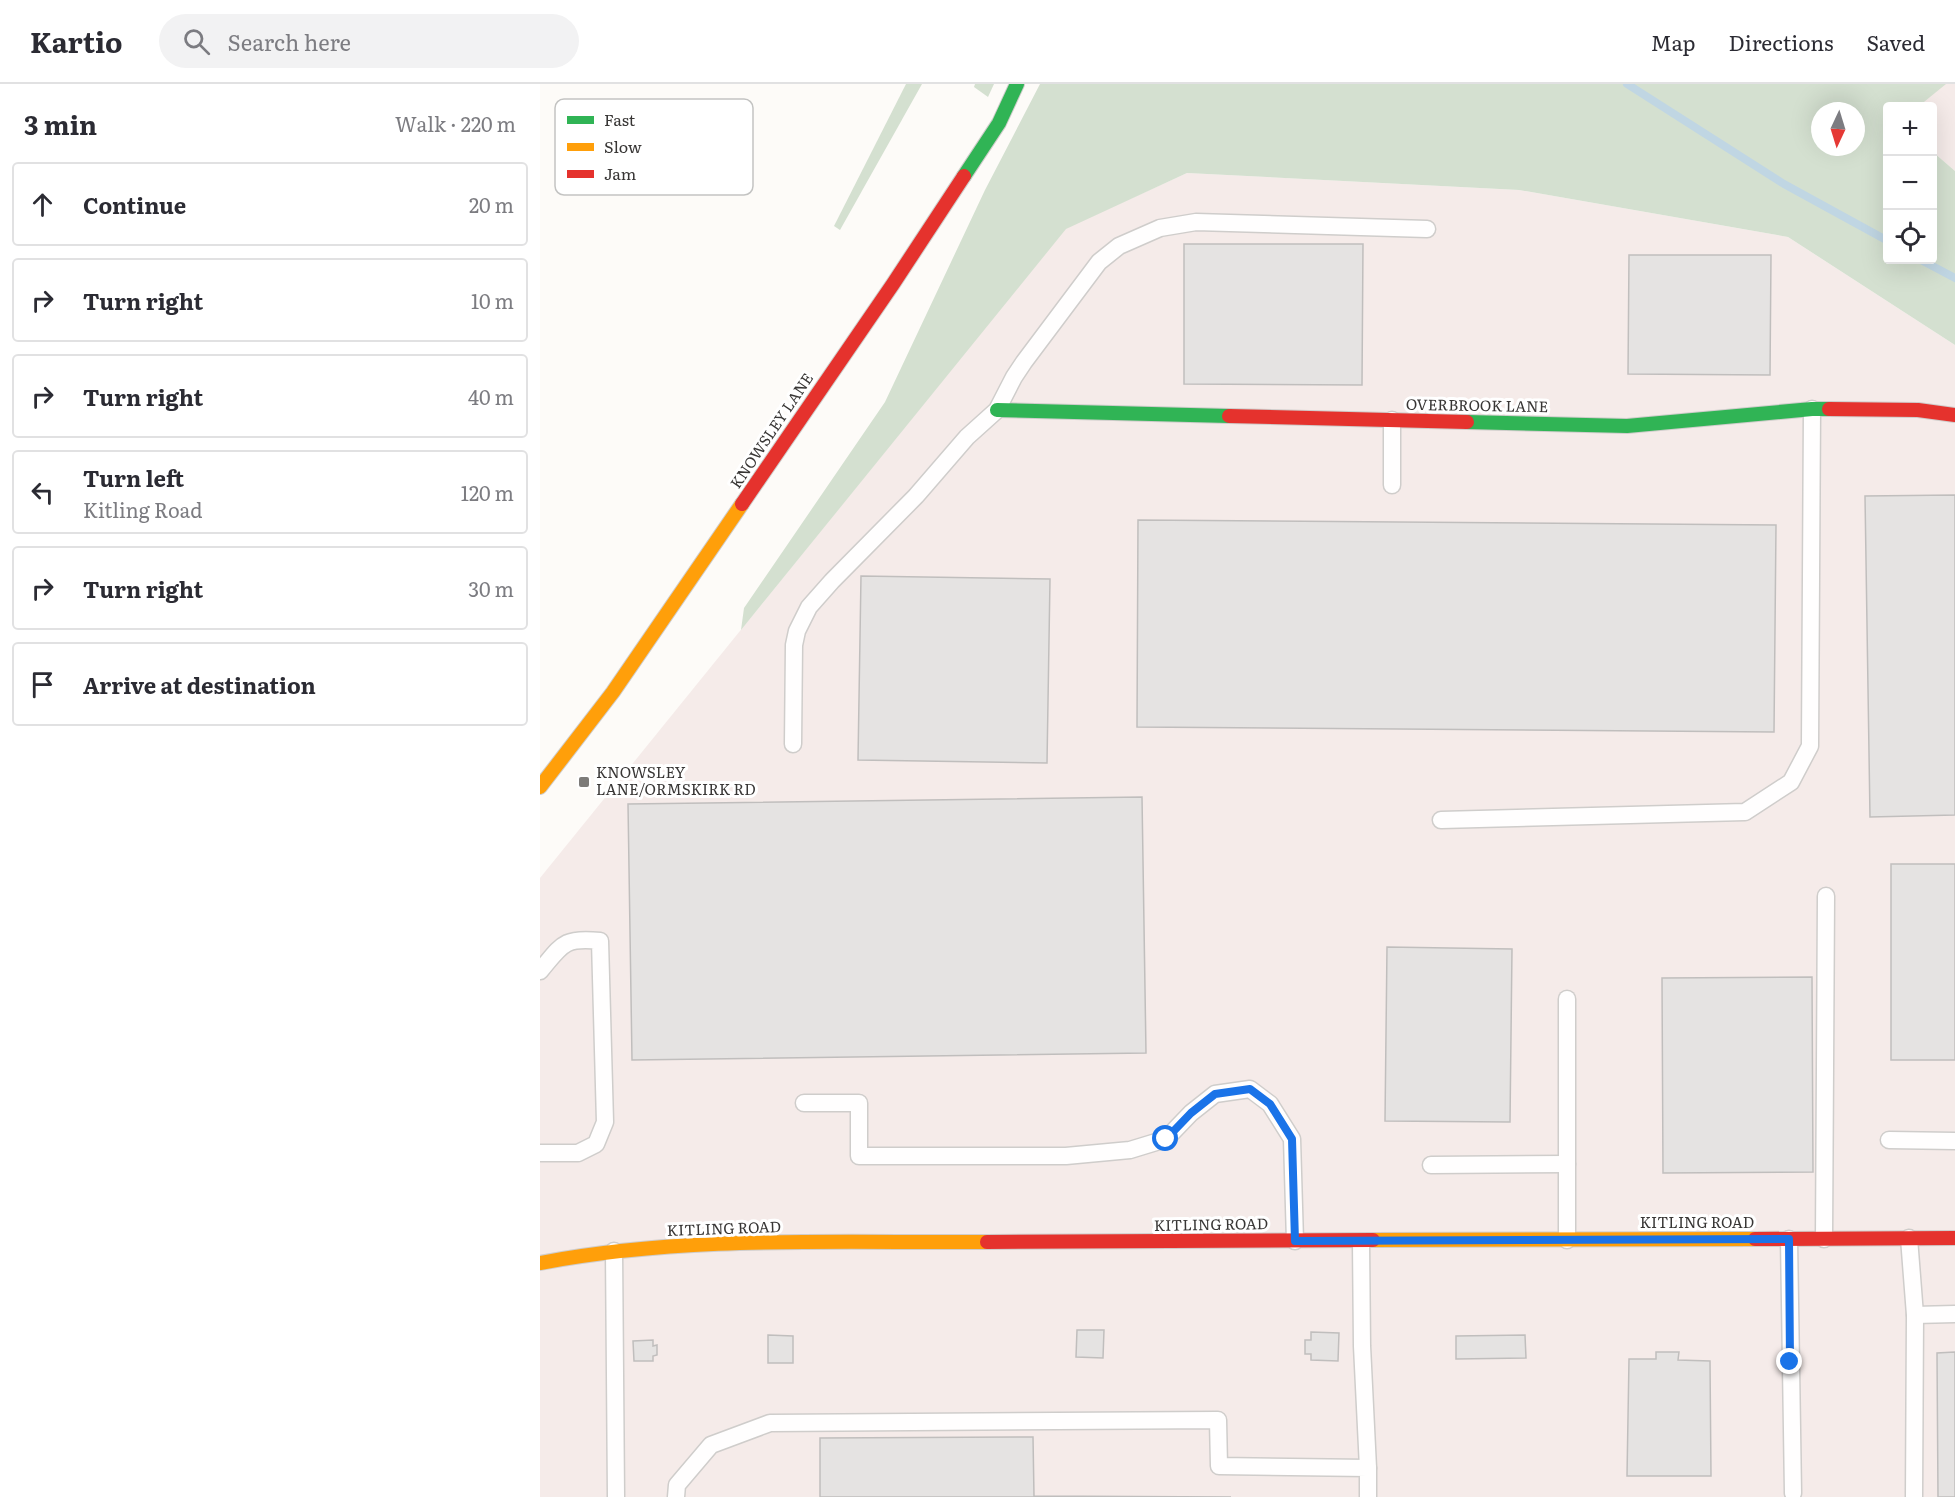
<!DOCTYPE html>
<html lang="en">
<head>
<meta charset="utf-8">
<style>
	:root { --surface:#fff; --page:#f2f2f3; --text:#2b2b33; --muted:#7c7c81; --line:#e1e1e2 }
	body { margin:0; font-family:Literata,serif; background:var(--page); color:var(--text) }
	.controls { position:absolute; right:18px; top:18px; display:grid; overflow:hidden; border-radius:6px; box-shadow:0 6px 24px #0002 }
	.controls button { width:54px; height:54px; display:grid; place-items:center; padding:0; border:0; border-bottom:2px solid var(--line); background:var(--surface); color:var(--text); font:30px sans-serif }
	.compass { position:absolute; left:1271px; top:18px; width:54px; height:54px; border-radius:50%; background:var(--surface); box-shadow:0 6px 24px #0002; rotate:184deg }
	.stop { position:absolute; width:18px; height:18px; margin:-14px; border:4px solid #1a73e8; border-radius:50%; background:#fff }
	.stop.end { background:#1a73e8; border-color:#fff; box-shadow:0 2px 6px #0008 }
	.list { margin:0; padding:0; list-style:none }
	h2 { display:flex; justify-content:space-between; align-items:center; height:78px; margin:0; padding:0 24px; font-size:26px }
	h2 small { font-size:20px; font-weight:400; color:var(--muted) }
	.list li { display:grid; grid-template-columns:39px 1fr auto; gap:18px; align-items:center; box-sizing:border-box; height:84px; margin:0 12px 12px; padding:0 12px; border:2px solid var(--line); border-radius:6px }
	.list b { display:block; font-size:22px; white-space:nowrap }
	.list p { margin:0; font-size:20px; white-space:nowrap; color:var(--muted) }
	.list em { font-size:20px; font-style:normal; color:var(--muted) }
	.icon { flex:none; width:33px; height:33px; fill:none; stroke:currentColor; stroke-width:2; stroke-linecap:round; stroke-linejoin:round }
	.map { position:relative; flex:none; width:1415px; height:1413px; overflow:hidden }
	header { display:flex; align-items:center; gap:36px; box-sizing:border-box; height:84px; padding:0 30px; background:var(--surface); border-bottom:2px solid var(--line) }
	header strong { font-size:28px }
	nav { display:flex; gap:33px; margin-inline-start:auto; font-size:21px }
	.search { width:420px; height:54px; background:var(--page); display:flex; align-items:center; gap:15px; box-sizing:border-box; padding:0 21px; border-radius:33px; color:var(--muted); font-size:22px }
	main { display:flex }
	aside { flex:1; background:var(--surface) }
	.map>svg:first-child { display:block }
</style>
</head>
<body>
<header>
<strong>Kartio</strong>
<div class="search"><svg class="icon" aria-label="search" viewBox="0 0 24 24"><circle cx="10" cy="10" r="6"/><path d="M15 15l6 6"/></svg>Search here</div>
<nav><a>Map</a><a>Directions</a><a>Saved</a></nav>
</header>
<main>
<aside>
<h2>3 min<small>Walk · 220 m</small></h2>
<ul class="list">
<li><svg class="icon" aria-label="ahead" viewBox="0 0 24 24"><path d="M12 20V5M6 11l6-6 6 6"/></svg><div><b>Continue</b></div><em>20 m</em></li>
<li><svg class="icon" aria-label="right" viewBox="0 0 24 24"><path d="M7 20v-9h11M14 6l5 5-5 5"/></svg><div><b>Turn right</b></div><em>10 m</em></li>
<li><svg class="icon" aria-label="right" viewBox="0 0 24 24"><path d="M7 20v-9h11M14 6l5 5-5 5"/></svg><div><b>Turn right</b></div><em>40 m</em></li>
<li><svg class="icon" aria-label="left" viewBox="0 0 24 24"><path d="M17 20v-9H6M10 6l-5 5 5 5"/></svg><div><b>Turn left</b><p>Kitling Road</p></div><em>120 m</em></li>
<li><svg class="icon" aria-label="right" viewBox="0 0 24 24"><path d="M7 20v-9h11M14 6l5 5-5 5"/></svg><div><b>Turn right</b></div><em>30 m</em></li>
<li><svg class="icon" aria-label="arrive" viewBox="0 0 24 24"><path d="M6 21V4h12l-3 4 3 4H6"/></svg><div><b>Arrive at destination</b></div></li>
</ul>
</aside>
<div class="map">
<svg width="1415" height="1413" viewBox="0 0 1415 1413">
	<rect width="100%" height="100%" fill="#fdfbf8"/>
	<!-- industrial -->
	<g fill="#f5ebe9">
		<polygon points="1401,0 1415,0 1415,87 1393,68 1392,22 1377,22"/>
		<polygon points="647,89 979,106 1248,153 1415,261 1415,1413 0,1413 0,794 526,144"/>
	</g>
	<!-- forest -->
	<g fill="#d4e0d0" fill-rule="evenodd">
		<polygon points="366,0 382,0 300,146 294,142"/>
		<polygon points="435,0 454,0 448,13 434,3"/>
		<path d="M500 0H1406L1379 22H1348V176H1392L1393 68 1415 87V261L1248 153 979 106 647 89 526 145 201 546 204 524 345 318 445 106ZM1280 27H1316V63H1280Z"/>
	</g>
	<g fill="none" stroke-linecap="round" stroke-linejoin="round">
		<!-- stream -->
		<g stroke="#c0d6e3" stroke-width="8">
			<polyline points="1087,0 1244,100 1348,157"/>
			<polyline points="1381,176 1415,194"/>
		</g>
	</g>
	<!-- building -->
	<g fill="#e5e3e2" stroke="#c0bebd" stroke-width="1.5">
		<polygon points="644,160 823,160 822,301 644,300"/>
		<polygon points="1089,171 1231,171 1230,291 1088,290"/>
		<polygon points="1415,411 1415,731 1330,733 1325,412"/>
		<polygon points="598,436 1236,441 1234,648 597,643"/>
		<polygon points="321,492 510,495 507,679 318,676"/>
		<polygon points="602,713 606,969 92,976 88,720"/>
		<rect x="1351" y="780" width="64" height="196"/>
		<polygon points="847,863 972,865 970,1038 845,1037"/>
		<polygon points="1272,893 1273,1088 1123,1089 1122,894"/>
		<polygon points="537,1246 564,1246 563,1274 536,1273"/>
		<polygon points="771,1248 799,1249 798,1277 771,1276 771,1270 765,1270 765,1256 771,1256"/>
		<polygon points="228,1251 253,1252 253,1279 228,1279"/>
		<polygon points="985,1251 986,1274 916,1275 916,1252"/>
		<polygon points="113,1256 113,1262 117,1261 117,1271 113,1272 113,1277 94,1277 93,1257"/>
		<polygon points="1116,1268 1139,1268 1138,1276 1170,1277 1171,1392 1087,1392 1089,1275 1116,1275"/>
		<polygon points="1415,1268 1415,1413 1398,1413 1397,1269"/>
		<polygon points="493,1353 494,1412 691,1413 280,1413 280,1354"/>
	</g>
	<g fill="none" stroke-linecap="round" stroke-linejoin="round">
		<defs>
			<g id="lane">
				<polyline points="852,401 852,336"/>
				<polyline points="253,660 254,561 257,547 269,523 292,497 376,412 427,353 457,326 474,293 484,278 559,178 579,162 620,144 656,138 887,145"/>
				<polyline points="901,736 1205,728 1251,698 1270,662 1272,325"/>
				<path d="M0 887C22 861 23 853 60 857L65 1038 56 1060 38 1069H0"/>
				<polyline points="1027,915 1027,1156"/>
				<polyline points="264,1019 319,1019 319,1072 526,1072 590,1066 626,1055 651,1029 675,1010 710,1005 730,1020 752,1055 755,1157"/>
				<polyline points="1349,1056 1415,1057"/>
				<polyline points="891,1081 1027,1080"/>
				<polyline points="1369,1154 1375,1231 1374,1413"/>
				<polyline points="1249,1155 1253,1409"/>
				<polyline points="1284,1155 1286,812"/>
				<polyline points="821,1158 822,1262 828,1384"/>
				<polyline points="74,1167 76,1413"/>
				<polyline points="1375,1231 1415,1230"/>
				<polyline points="136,1413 137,1401 171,1361 230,1339 678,1336 679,1382 828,1384 828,1413"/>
			</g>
			<g id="fast">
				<polyline points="424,92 459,39 477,0"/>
				<polyline points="457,326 689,332"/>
				<polyline points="927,338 1087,342 1272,325 1289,325"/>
			</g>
			<g id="slow">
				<polyline points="0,703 73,608 202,420"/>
				<polyline points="833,1156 1215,1155"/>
				<path d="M0 1179C147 1151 298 1159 447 1158"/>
			</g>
			<g id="jam">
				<polyline points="1289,325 1378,326 1415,331"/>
				<polyline points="689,332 927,338"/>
				<polyline points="202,420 353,200 424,92"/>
				<polyline points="1215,1155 1415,1154"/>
				<polyline points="447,1158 833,1156"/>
			</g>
		</defs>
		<!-- lane casing -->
		<use href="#lane" stroke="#cfcdcb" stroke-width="19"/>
		<!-- fast casing -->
		<use href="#fast" stroke="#cfcdcb" stroke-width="16"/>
		<!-- slow casing -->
		<use href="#slow" stroke="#cfcdcb" stroke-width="16"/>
		<!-- jam casing -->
		<use href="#jam" stroke="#cfcdcb" stroke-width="16"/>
		<!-- lane -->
		<use href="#lane" stroke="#fffefe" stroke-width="16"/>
		<!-- fast -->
		<use href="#fast" stroke="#30b455" stroke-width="14"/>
		<!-- slow -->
		<use href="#slow" stroke="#ff9f0a" stroke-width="14"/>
		<!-- jam -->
		<use href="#jam" stroke="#e5322d" stroke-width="14"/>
	</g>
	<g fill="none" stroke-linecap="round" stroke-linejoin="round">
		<!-- route -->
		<polyline stroke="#1a73e8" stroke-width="8" points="626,1055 651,1029 675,1010 710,1005 730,1020 752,1055 755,1157 1249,1155 1250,1278"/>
	</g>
	<!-- markers -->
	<rect fill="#7d7b79" stroke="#fff" stroke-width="2" x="38" y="692" width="12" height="12" rx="3"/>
	<g text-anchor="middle" stroke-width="6" stroke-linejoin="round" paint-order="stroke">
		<!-- street labels -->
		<g font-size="15" fill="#383635" stroke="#fff">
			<text transform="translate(937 322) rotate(1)" y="5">OVERBROOK LANE</text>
			<text transform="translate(232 347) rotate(-56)" y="5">KNOWSLEY LANE</text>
			<text x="1157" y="1144">KITLING ROAD</text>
			<text transform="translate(671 1141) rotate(-1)" y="5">KITLING ROAD</text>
			<text transform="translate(184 1145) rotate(-2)" y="5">KITLING ROAD</text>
		</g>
		<!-- poi labels -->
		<g font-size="15" fill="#383635" stroke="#fff" text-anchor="start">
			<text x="56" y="694">KNOWSLEY<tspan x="56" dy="17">LANE/ORMSKIRK RD</tspan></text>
		</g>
	</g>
	<!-- legend -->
	<rect x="15" y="15" width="198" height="96" rx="9" fill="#fff" stroke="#c3c3c2" stroke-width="1.5"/>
	<rect x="27" y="32" width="27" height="8" fill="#30b455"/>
	<rect x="27" y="59" width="27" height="8" fill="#ff9f0a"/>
	<rect x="27" y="86" width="27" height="8" fill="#e5322d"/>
	<g font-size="16" fill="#383635">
		<text x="64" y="42">Fast</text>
		<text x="64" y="69">Slow</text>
		<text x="64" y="96">Jam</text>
	</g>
</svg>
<div class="controls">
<button>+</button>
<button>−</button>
<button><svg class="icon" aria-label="locate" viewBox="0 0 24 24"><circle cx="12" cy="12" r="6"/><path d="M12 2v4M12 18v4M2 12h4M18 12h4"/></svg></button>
</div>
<svg class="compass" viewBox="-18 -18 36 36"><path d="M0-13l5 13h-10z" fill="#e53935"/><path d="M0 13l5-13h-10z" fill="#7c7c81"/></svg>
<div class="stop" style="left:626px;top:1055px"></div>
<div class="stop end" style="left:1250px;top:1278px"></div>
</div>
</main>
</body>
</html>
